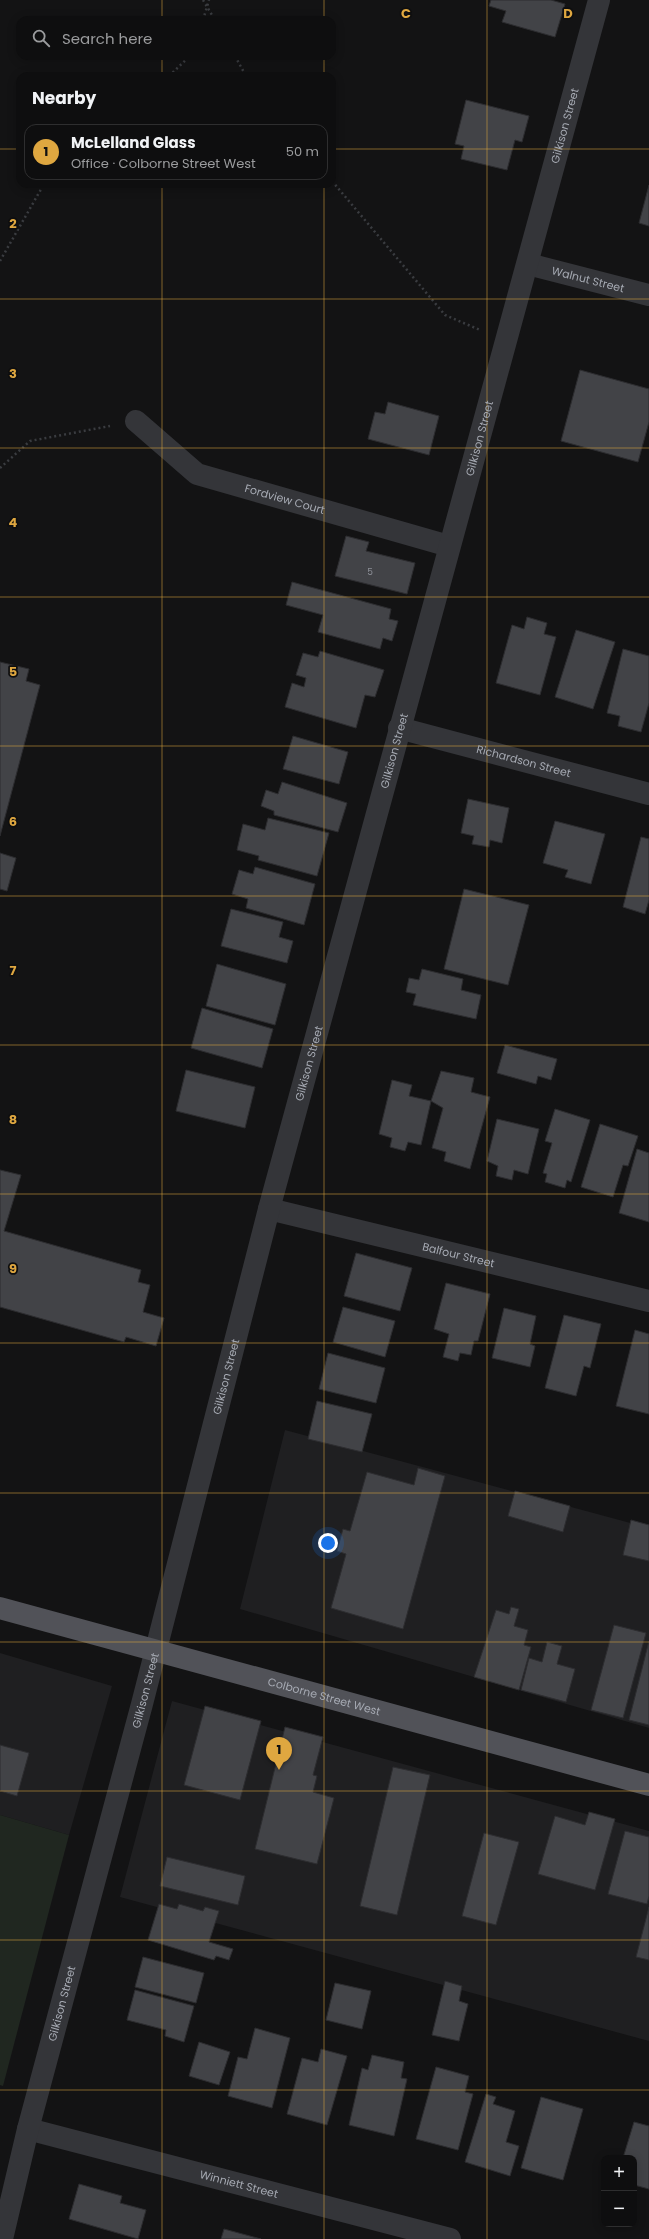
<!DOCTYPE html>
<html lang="en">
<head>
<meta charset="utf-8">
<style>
	:root { --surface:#0e0e0f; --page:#1c1c1d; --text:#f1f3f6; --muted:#9b9c9e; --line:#2e2e2f; --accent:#dfa740 }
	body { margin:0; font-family:Poppins,sans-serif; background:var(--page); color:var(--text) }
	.controls { position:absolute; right:12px; bottom:12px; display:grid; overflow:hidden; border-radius:8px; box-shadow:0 2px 10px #0003 }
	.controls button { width:36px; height:36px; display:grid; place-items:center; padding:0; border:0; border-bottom:1px solid var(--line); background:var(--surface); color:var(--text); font:20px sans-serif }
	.you { position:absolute; left:328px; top:1543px; width:14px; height:14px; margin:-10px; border:3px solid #fff; border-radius:50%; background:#1a73e8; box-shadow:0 0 0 6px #1a73e833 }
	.badge { display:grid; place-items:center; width:26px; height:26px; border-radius:50%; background:var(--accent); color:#111; font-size:13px; font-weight:700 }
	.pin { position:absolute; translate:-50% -33px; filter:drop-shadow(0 1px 2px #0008) }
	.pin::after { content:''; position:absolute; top:21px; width:14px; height:12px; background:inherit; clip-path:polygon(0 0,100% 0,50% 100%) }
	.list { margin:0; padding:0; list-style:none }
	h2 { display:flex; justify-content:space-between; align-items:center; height:52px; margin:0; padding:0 16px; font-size:17px }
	h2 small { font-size:13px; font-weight:400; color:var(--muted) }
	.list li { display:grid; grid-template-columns:26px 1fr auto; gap:12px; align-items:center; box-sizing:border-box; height:56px; margin:0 8px 8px; padding:0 8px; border:1px solid var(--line); border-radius:12px }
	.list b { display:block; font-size:15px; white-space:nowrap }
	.list p { margin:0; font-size:13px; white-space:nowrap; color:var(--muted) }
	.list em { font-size:13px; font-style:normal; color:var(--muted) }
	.icon { flex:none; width:22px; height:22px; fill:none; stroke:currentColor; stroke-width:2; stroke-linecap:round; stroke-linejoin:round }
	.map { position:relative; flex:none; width:649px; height:2239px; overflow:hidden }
	.search { position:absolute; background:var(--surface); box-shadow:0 2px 10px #0003; left:16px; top:16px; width:320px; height:44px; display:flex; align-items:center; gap:10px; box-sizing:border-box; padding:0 14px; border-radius:12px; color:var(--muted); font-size:15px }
	.panel { position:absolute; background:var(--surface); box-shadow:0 2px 10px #0003; left:16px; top:72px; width:320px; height:116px; border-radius:12px }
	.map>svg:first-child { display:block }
</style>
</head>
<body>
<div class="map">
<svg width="649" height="2239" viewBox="0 0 649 2239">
	<rect width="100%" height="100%" fill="#131314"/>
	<!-- built -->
	<g fill="#1f1f21">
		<polygon points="285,1430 649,1528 649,1728 240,1609"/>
		<polygon points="0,1653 112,1686 69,1835 0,1815"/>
		<polygon points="172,1701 649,1831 649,2041 120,1897"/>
	</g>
	<!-- green -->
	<polygon fill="#202720" points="0,1815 69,1835 3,2086 0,2085"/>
	<!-- building -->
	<g fill="#424347" stroke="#2d2d30">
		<polygon points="491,0 551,0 565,4 555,37 502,22 506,11 489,6"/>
		<polygon points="466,100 529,116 522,142 515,140 507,170 461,159 464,146 455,144"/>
		<polygon points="649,185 649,226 639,223"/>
		<polygon points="580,370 649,389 649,422 638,462 561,441"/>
		<polygon points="388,402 439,416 429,455 368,439 375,412 385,414"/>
		<polygon points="346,536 369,542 366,551 415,563 407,594 335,576"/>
		<polygon points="292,582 391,609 389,619 398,621 392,641 383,638 380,649 318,632 323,615 286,605"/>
		<polygon points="527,617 547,623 544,634 556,637 540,695 496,683 512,625 524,629"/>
		<polygon points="576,630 615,642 593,709 555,697"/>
		<polygon points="623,649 649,656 649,703 641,732 618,726 620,716 607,713"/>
		<polygon points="320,651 384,670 375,697 365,695 356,728 285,707 292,683 304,687 306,678 296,675 303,653 318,657"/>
		<polygon points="0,662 29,669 26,681 40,685 0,836"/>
		<polygon points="293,736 348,752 339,784 283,769"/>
		<polygon points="282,782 347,803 338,832 274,815 274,811 261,806 266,790 278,794"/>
		<polygon points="468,799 509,808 502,843 490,840 489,847 472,844 474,836 461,833"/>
		<polygon points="268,818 329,833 317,876 258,860 259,856 237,850 243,824 265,830"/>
		<polygon points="555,821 605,834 591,884 565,877 568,870 543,863"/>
		<polygon points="641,837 649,839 649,900 645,914 623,907"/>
		<polygon points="0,853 16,858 7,891 0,889"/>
		<polygon points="255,867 315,884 304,925 246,908 248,899 232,894 239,870 253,874"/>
		<polygon points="464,889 529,905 508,985 444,969"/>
		<polygon points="231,909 283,922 279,937 293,941 287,963 221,946"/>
		<polygon points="217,964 286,984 275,1025 206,1006"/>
		<polygon points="422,969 463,979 461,990 481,995 476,1019 413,1005 416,994 406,992 409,978 419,980"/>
		<polygon points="202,1008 273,1029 262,1068 191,1048"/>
		<polygon points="505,1045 557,1059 551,1080 538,1076 536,1084 497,1073"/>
		<polygon points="186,1070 255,1087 245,1128 176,1111"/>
		<polygon points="441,1071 474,1078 471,1092 490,1097 470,1169 444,1161 446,1152 432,1148 443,1108 431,1101"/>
		<polygon points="392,1080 412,1085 409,1096 431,1101 421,1145 408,1142 405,1151 390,1147 392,1138 379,1134"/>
		<polygon points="555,1109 590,1120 571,1182 567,1180 565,1188 545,1182 547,1174 543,1173 552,1143 545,1141"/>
		<polygon points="497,1119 539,1129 528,1174 514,1170 512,1180 496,1176 498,1166 487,1161"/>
		<polygon points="600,1124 638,1136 628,1166 623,1165 613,1197 581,1187"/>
		<polygon points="637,1149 649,1153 649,1222 619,1213"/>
		<polygon points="0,1170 21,1175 4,1231 141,1270 138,1282 150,1285 143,1312 164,1318 156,1346 126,1337 124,1342 0,1307"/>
		<polygon points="356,1253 412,1268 400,1311 344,1296"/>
		<polygon points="446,1283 490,1294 478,1341 474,1341 471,1355 460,1353 458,1361 443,1357 449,1334 434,1329"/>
		<polygon points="343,1307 395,1321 385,1357 333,1342"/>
		<polygon points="504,1308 536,1316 530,1344 535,1346 530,1367 492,1358"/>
		<polygon points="564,1315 601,1324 590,1368 584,1366 576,1396 545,1388"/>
		<polygon points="635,1330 649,1334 649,1414 616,1406"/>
		<polygon points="328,1353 385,1368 376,1403 319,1389"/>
		<polygon points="317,1401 372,1414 362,1452 308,1439"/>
		<polygon points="418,1468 445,1476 403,1629 331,1608 346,1554 337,1551 343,1529 350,1531 367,1472 414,1485"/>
		<polygon points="515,1491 570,1506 563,1532 508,1516"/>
		<polygon points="631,1520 649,1525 649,1561 623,1555"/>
		<polygon points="511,1607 519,1609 514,1626 528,1630 524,1645 531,1647 519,1690 474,1677 496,1610 509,1614"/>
		<polygon points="614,1625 646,1633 623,1718 591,1710"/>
		<polygon points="649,1641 649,1725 629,1720"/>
		<polygon points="547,1642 562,1646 557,1664 575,1669 566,1702 521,1690 529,1658 542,1662"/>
		<polygon points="205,1706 261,1721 240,1800 184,1785"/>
		<polygon points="285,1727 323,1737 313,1775 317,1776 313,1792 334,1798 317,1864 255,1849"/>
		<polygon points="0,1745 29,1753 17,1796 0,1791"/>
		<polygon points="393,1767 430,1775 397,1915 360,1906"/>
		<polygon points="589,1812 615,1819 595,1890 538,1874 555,1816 585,1825"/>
		<polygon points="625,1831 649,1837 649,1896 647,1904 608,1894"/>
		<polygon points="484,1833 519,1842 496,1925 462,1916"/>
		<polygon points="167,1857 245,1876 238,1905 160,1886"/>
		<polygon points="159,1904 177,1909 179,1904 203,1911 205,1907 219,1911 209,1942 233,1949 229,1960 216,1956 214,1960 148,1940"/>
		<polygon points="649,1907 649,1960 636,1957"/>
		<polygon points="143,1957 204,1973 196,2003 135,1987"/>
		<polygon points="445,1981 462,1986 459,2001 468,2004 459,2041 432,2035"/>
		<polygon points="335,1983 371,1991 362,2029 326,2020"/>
		<polygon points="135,1990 194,2006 184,2042 165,2036 166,2030 127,2020"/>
		<polygon points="255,2028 290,2038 272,2108 228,2096 238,2057 247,2059"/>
		<polygon points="199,2042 230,2052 219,2085 189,2076"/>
		<polygon points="321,2049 347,2056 327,2125 287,2114 302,2058 318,2062"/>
		<polygon points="372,2055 404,2062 401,2078 407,2079 394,2136 349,2125 362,2068 368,2070"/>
		<polygon points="436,2067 469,2076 465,2092 473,2094 458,2150 416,2139"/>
		<polygon points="486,2094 496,2097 493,2104 515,2111 506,2142 519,2146 510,2176 465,2162"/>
		<polygon points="541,2097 583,2109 563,2180 521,2168"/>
		<polygon points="634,2122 649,2126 649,2189 634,2185 634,2158 623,2158"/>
		<polygon points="79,2184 122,2196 120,2203 146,2210 138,2239 69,2219"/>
		<polygon points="224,2229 261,2239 221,2239"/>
	</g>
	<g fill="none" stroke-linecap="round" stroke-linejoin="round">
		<!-- path -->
		<g stroke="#3a3c40" stroke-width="2.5" stroke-dasharray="2 3" stroke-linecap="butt">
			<polyline points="203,0 215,20"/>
			<polyline points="203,20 209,0"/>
			<polyline points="235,56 246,76"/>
			<polyline points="169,76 190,56"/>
			<polyline points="332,181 445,315 480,330"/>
			<polyline points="0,261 44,184"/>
			<polyline points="0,468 30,441 110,426"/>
		</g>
		<!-- minor -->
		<g stroke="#343539" stroke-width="22">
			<path id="s1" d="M528 264 649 295"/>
			<path id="s2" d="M136 421 197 474 449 546"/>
			<path id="s3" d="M399 728 649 794"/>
			<path id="s4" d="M269 1209 649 1301"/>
			<path id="s5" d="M28 2129 450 2239"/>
			<path id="s6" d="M2 2239 28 2129 142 1704 269 1209 599 0"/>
		</g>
		<!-- major -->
		<path stroke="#515258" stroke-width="22" id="s7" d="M0 1608 649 1785"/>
	</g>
	<!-- grid -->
	<path fill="none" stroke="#dfa740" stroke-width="1" stroke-opacity="0.55" d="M162 0V20M324 0V20M487 0V2239M162 56V76M324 56V76M0 149H20M332 149H649M162 184V2239M324 184V2239M0 299H649M0 448H649M0 597H649M0 746H649M0 896H649M0 1045H649M0 1194H649M0 1343H649M0 1493H649M0 1642H649M0 1791H649M0 1940H649M0 2090H649"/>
	<g text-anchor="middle" stroke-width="3.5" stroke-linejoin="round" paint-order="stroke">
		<!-- number labels -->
		<g font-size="9" fill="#8d9098">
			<text x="370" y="575">5</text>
		</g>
		<!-- street labels -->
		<g font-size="11" fill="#a6aab3" stroke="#0e0e0f">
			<text dy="4" stroke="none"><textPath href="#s6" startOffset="2187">Gilkison Street</textPath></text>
			<text dy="4" stroke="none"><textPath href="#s1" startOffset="62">Walnut Street</textPath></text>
			<text dy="4" stroke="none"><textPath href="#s6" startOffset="1863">Gilkison Street</textPath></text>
			<text dy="4" stroke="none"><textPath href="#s2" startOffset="172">Fordview Court</textPath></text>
			<text dy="4" stroke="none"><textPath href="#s6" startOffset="1539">Gilkison Street</textPath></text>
			<text dy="4" stroke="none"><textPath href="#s3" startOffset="129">Richardson Street</textPath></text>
			<text dy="4" stroke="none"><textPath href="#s6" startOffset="1215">Gilkison Street</textPath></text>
			<text dy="4" stroke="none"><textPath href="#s4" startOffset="195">Balfour Street</textPath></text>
			<text dy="4" stroke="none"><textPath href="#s6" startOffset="891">Gilkison Street</textPath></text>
			<text dy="4" stroke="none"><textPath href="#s6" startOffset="567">Gilkison Street</textPath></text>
			<text dy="4" stroke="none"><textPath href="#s7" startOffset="336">Colborne Street West</textPath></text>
			<text dy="4" stroke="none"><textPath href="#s6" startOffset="243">Gilkison Street</textPath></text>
			<text dy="4" stroke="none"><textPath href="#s5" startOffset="218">Winniett Street</textPath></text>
		</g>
	</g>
	<g font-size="13" text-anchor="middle" font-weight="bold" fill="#dfa740" stroke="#0e0e0f" stroke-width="3.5" stroke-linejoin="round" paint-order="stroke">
		<text x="406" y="18">C</text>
		<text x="568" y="18">D</text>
		<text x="13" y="228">2</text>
		<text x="13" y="378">3</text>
		<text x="13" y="527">4</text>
		<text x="13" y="676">5</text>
		<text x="13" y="826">6</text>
		<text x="13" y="975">7</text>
		<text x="13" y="1124">8</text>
		<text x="13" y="1273">9</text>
	</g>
</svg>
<div class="controls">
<button>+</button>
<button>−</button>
</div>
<div class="you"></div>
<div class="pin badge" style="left:279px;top:1770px">1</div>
<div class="search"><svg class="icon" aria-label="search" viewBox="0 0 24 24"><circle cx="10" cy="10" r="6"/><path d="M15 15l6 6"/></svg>Search here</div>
<section class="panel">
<h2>Nearby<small></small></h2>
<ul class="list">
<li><span class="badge">1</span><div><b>McLelland Glass</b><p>Office · Colborne Street West</p></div><em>50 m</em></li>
</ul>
</section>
</div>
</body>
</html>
